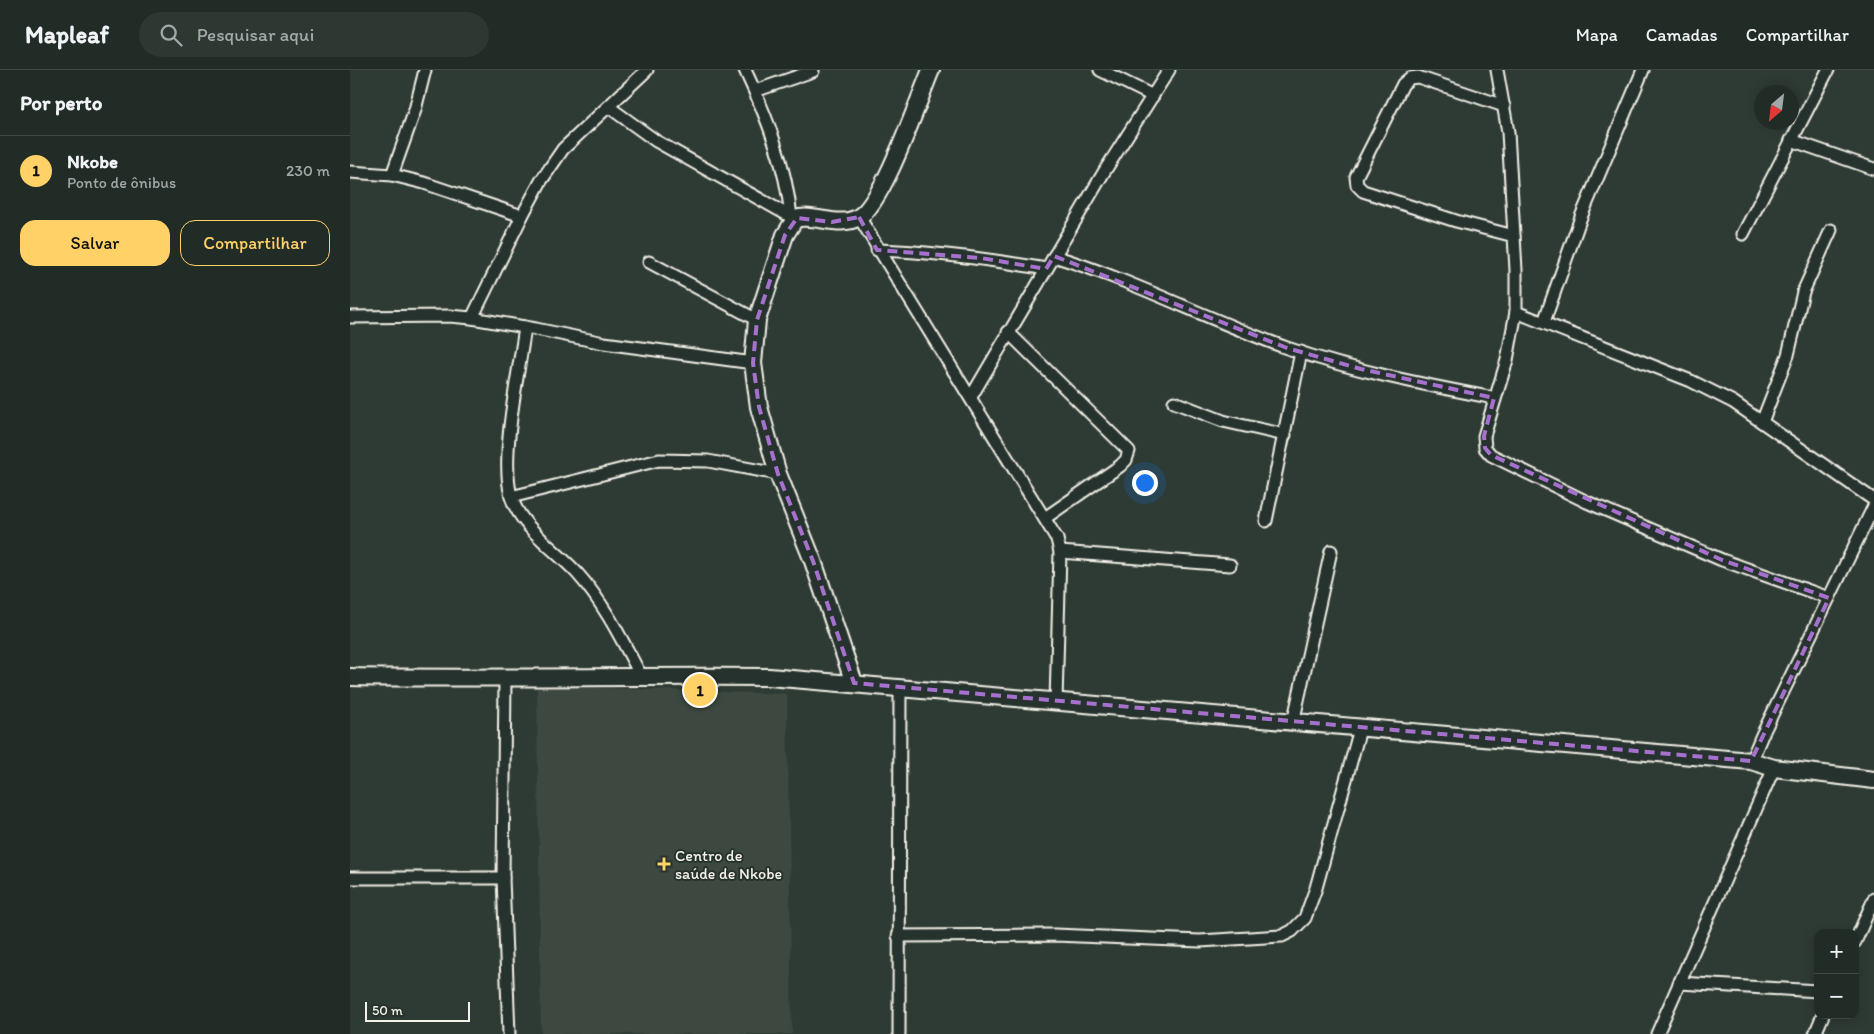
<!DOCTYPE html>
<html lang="pt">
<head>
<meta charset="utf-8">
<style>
	:root { --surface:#222c27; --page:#2e3833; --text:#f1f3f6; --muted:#a2a7a7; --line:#3f4844; --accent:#ffd166 }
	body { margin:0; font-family:Itim,sans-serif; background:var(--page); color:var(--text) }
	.controls { position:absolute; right:15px; bottom:15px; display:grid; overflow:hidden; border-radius:10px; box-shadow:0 2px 12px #0003 }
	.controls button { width:45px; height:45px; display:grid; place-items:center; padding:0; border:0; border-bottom:1px solid var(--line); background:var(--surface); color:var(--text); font:25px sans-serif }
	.compass { position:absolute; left:1404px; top:15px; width:45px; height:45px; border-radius:50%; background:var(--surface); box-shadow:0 2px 12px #0003; rotate:208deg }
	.scale { position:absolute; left:15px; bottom:12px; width:105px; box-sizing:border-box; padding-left:5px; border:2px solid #f4f1e8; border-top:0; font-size:14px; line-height:18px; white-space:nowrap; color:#f4f1e8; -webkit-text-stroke:4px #26332d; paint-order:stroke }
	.you { position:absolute; left:794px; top:412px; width:18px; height:18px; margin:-12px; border:4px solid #fff; border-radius:50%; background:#1a73e8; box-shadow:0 0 0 8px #1a73e833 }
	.badge { display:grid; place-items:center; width:32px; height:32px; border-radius:50%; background:var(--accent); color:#111; font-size:16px; font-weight:700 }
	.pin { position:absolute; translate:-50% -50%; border:2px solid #fff; box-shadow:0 1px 5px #0006 }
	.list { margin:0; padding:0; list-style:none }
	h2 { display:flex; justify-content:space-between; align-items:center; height:65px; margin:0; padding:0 20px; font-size:21px }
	h2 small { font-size:16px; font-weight:400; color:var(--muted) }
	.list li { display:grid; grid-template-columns:32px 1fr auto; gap:15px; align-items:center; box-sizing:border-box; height:70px; padding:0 20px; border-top:1px solid var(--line) }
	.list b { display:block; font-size:19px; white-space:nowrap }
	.list p { margin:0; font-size:16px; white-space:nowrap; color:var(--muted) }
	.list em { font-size:16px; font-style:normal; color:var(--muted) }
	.actions { display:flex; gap:10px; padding:15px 20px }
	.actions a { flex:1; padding:11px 0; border:1px solid var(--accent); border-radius:15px; text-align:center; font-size:18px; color:var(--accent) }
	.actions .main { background:var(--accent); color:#111 }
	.icon { flex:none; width:28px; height:28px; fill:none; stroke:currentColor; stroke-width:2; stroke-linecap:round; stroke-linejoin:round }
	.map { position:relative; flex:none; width:1524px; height:964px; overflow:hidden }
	header { display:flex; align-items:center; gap:30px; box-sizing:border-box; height:70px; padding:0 25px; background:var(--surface); border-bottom:1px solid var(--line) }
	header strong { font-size:24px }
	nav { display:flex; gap:28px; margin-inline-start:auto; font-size:18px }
	.search { width:350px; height:45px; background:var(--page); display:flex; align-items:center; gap:12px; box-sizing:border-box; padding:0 18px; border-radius:28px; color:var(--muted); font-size:19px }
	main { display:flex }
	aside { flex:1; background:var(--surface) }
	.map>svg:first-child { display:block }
</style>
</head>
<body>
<header>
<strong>Mapleaf</strong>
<div class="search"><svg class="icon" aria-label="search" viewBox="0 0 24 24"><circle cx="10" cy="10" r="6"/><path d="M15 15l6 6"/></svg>Pesquisar aqui</div>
<nav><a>Mapa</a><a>Camadas</a><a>Compartilhar</a></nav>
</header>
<main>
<aside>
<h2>Por perto<small></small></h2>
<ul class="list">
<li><span class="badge">1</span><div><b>Nkobe</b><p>Ponto de ônibus</p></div><em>230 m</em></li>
</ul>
<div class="actions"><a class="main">Salvar</a><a>Compartilhar</a></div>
</aside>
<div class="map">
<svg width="1524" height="964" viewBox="0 0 1524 964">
	<rect width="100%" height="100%" fill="#2e3b34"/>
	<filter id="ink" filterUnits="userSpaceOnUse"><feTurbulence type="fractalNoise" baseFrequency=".02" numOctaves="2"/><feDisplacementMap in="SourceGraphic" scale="10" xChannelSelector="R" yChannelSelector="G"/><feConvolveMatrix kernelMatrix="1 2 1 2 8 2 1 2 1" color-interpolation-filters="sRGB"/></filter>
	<g filter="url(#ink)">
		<!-- built -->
		<polygon fill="#3c4841" points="187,616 437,624 442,964 191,964"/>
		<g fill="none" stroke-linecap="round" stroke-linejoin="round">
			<defs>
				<g id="street">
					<path d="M395 0C417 47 436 95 441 147"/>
					<polyline points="750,0 803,26"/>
					<polyline points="1147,0 1158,62 1166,200 1166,242 1157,290 1134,366 1135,378 1141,385 1237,432 1372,490 1479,528"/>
					<polyline points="405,21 463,1"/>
					<polyline points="1154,36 1068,7 1060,8 1053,14 1006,107 1007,115 1013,121 1106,151 1164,166"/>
					<polyline points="259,37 306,71 445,149"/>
					<polyline points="1441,70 1524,99"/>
					<polyline points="0,102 42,105 74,113 172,146"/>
					<polyline points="42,105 65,40 75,0"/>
					<polyline points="509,147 707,469 710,482 706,632"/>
					<polyline points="1393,164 1478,0"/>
					<path d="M527 180C584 182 639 189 696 199"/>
					<path d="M704 186C784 211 859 250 937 278 1004 301 1075 315 1144 328"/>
					<polyline points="299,192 407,250"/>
					<polyline points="1166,242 1341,311 1383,332 1524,430"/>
					<polyline points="0,247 99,246 122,248 186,259 254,273 403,293"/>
					<polyline points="122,248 172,146 191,111 213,79 297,0"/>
					<polyline points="1194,252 1231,147 1293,0"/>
					<path d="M175 257C169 303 150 384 161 426 169 456 207 481 227 503 254 533 272 570 291 606"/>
					<polyline points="658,262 779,381 776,390 770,396 695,448"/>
					<polyline points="621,327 754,102 819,0"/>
					<polyline points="824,332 873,351 935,365"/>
					<polyline points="1412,352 1438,285 1453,222 1481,160"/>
					<polyline points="161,427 309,390 358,391 428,404"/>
					<polyline points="916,451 951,282"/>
					<polyline points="710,482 880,495"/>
					<polyline points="155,609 153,808 159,964"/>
					<polyline points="943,653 981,481"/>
					<polyline points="1401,691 1412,665 1524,436"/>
					<polyline points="0,808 153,808"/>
					<polyline points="548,866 705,865 850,871 932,866 942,861 955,848 966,818 1010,659"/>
					<polyline points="1505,872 1524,829"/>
					<polyline points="1329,913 1468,921"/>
					<polyline points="549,964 550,617"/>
					<polyline points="1307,964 1424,698"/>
					<polyline points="1465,964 1473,945"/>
				</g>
				<g id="secondary">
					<path d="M0 607C140 609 279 606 419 607L1401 691 1424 698 1524 710"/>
					<path d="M504 613 463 491 428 404 409 337 403 293 407 250 435 165 445 149C465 143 489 159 509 147 534 131 568 31 581 0"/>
				</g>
			</defs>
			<!-- street casing -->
			<use href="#street" stroke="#f4f1e8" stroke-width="15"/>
			<!-- secondary casing -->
			<use href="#secondary" stroke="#f4f1e8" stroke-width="20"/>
			<!-- street -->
			<use href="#street" stroke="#26332d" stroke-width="11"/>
			<!-- secondary -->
			<use href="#secondary" stroke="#26332d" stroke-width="16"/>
		</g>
	</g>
	<!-- marked area -->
	<path fill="none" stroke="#a571cd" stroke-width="4" stroke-dasharray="10 6" stroke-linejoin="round" d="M509 147 527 180 631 188 696 199 704 186 937 278 1011 299 1144 328 1134 366 1135 378 1141 385 1372 490 1479 528 1401 691 504 613 463 491 428 404 409 337 403 293 407 250 435 165 447 148 482 152Z"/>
	<!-- markers -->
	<path fill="#ffd166" stroke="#26332d" stroke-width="2" d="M311.5 786.5h5v5h5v5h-5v5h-5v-5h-5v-5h5z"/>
	<g text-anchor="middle" stroke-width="4" stroke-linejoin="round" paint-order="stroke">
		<!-- poi labels -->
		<g font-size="16" fill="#f4f1e8" stroke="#26332d" text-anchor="start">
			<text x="325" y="791">Centro de<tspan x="325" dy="18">saúde de Nkobe</tspan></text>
		</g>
	</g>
</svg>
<div class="controls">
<button>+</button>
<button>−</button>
</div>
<svg class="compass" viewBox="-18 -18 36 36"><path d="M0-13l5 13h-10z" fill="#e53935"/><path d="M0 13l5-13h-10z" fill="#a2a7a7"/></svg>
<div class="scale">50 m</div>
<div class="you"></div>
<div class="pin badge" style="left:350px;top:620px">1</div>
</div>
</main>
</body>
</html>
